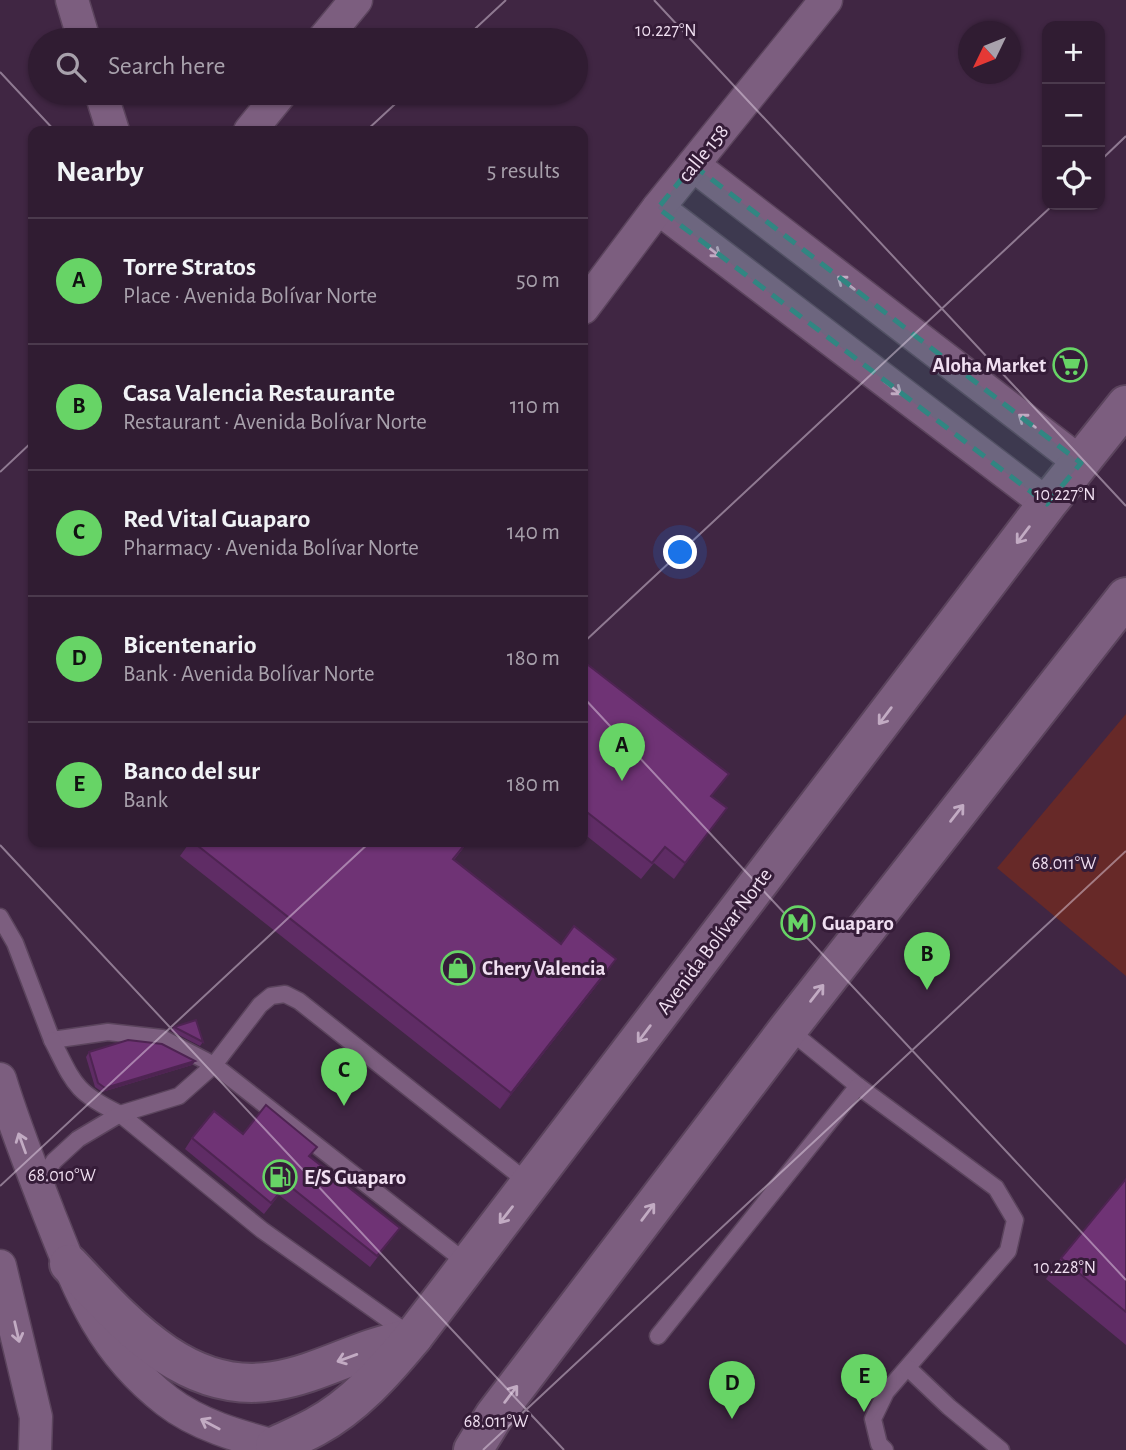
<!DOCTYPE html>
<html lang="en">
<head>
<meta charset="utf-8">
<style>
	:root { --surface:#301c32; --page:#3c293e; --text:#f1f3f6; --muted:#a8a1ac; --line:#4b3a4d; --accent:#67d466 }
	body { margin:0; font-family:"Alegreya Sans",sans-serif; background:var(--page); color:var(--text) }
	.controls { position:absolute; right:21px; top:21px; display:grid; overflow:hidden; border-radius:14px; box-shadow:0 2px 5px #0004 }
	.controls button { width:63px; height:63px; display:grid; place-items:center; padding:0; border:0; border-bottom:2px solid var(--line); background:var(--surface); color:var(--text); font:35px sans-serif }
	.compass { position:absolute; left:958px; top:21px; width:63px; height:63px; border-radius:50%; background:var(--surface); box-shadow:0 2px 5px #0004; rotate:227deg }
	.you { position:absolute; left:681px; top:553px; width:24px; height:24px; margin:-18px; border:5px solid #fff; border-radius:50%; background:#1a73e8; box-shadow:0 0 0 10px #1a73e833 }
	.badge { display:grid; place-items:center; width:46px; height:46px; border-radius:50%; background:var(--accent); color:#111; font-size:23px; font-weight:700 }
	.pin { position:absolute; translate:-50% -58px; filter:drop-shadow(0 2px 4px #0008) }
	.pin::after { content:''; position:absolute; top:37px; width:24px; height:21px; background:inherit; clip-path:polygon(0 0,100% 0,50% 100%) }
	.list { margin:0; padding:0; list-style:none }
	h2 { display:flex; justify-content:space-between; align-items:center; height:91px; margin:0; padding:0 28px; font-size:30px }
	h2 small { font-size:23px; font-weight:400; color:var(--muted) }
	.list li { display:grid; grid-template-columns:46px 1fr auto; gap:21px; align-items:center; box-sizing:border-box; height:126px; padding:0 28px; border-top:2px solid var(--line) }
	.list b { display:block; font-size:26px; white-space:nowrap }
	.list p { margin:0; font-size:23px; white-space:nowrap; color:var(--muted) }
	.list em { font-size:23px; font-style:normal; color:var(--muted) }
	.icon { flex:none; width:38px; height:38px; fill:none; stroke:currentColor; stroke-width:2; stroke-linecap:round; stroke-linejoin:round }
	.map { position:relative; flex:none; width:1126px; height:1450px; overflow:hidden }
	.search { position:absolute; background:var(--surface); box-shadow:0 2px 5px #0004; left:28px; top:28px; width:560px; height:77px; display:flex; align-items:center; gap:18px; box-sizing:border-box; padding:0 24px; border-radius:38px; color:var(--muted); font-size:26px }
	.panel { position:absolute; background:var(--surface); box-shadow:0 2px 5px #0004; left:28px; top:126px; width:560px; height:721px; border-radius:14px }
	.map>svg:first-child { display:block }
</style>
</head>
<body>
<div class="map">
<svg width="1126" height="1450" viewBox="0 0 1126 1450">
	<rect width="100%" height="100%" fill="#402643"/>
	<!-- green -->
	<polygon fill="#672928" points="1126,714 1126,976 997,868"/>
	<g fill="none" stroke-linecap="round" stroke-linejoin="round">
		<defs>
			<g id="lane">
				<polyline points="0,917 15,943 52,1040 108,1032 162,1038 214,1065 468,1264"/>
				<polyline points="788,1029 858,1086 996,1188 1015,1220 1008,1251 886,1392 873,1419 879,1444 885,1450"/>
				<path d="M52 1040C74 1083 74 1092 120 1114L262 1230 410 1335"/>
				<polyline points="37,1186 54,1161 78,1139 120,1114 179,1096 214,1065 260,1005 271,996 285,994 299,1001 530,1184"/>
				<polyline points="658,1336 858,1086"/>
				<polyline points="908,1368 949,1407 1001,1450"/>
			</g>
			<g id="street">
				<polyline points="72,0 84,40"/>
				<polyline points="323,40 356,0"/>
				<polyline points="101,93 113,131"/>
				<polyline points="250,131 281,93"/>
				<polyline points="693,165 1081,463"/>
				<polyline points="658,208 1047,504"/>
				<polyline points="583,308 658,208 826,0"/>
				<path d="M0 1079C14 1125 32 1170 49 1214 79 1290 100 1349 167 1401 198 1425 238 1436 275 1446"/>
				<polyline points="0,1266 36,1417 35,1450"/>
			</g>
			<g id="secondary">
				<path d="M69 1264C123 1321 186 1396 274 1381 307 1376 339 1360 371 1349 385 1344 399 1341 413 1337"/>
				<path d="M275 1446C288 1440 302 1434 315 1427 354 1406 385 1371 413 1337L1047 504 1126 405"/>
				<polyline points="473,1450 494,1416 788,1029 1126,597"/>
			</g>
		</defs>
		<!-- lane casing -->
		<use href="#lane" stroke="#5b445d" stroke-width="19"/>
		<!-- street casing -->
		<use href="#street" stroke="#5b445d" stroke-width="35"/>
		<!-- secondary casing -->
		<use href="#secondary" stroke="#5b445d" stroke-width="42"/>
		<!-- lane -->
		<use href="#lane" stroke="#7c5e7f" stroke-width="16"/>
		<!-- street -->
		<use href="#street" stroke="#7c5e7f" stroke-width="32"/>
		<!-- secondary -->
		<use href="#secondary" stroke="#7c5e7f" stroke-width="38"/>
	</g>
	<!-- wall -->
	<g fill="#5f2c65">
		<polygon points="583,661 712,797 727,808 674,879 654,863 641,879 583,833"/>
		<polygon points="190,842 468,842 454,860 561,944 616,959 605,975 500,1109 180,856"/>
		<polygon points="174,1027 203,1042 200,1046 171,1031"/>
		<polygon points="89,1052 195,1061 192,1065 102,1092 95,1087 86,1057"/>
		<polygon points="192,1138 310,1157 400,1228 370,1267 279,1195 264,1214 185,1149"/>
		<polygon points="1126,1179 1126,1345 1046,1279 1061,1258"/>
	</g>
	<!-- shaded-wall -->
	<g fill="#4e2452">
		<polygon points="727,808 716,824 674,879 685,863"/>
		<polygon points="616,959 605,975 500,1109 511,1093"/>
		<polygon points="195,1061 192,1065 102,1092 105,1088"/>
	</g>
	<!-- building -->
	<g fill="#6f3375" stroke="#4e2452" stroke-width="2">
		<polygon points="583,661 729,774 711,796 727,808 685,863 665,847 652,863 583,809"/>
		<polygon points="193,842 467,842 453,859 561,944 574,926 616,959 511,1093"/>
		<polygon points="196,1020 203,1042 174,1027"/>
		<polygon points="128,1040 162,1044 195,1061 105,1088 98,1083 89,1052"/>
		<polygon points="266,1105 317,1147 309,1156 400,1228 377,1256 287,1184 271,1203 192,1138 214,1111 243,1134"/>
		<polygon points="1126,1179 1126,1312 1061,1258"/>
	</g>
	<!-- one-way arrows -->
	<defs><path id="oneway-shaft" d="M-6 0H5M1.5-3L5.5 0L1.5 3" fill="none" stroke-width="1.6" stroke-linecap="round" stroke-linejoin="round" transform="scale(1.75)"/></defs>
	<g stroke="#c2abc3">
		<use href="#oneway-shaft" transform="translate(712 250) rotate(38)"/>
		<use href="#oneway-shaft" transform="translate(846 283) rotate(-143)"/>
		<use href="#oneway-shaft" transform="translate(893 388) rotate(37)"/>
		<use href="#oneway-shaft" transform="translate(1027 421) rotate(-143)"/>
		<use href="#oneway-shaft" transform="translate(1023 535) rotate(127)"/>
		<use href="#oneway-shaft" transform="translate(885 716) rotate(127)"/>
		<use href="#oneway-shaft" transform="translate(957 813) rotate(-52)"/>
		<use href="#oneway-shaft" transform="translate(817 993) rotate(-52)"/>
		<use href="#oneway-shaft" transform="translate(644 1034) rotate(127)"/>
		<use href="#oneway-shaft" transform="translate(22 1143) rotate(-110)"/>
		<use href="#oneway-shaft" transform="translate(648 1212) rotate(-53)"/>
		<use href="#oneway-shaft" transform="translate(506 1215) rotate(128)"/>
		<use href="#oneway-shaft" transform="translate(17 1332) rotate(77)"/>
		<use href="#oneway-shaft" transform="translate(347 1358) rotate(160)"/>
		<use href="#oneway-shaft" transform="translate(511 1394) rotate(-53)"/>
		<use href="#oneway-shaft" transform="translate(210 1424) rotate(-152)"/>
	</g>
	<!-- marked area -->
	<path fill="#318682" fill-opacity="0.2" stroke="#318682" stroke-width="5" stroke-dasharray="14 9" stroke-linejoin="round" d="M693 165 1081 463 1047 504 658 208Z"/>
	<!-- ticks -->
	<path fill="none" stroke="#f0dff1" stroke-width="2" stroke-opacity="0.45" d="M654 0 1126 506M463 40 506 0M0 72 55 131M366 131 407 93M1100 161 1126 136M0 472 33 441M583 643 1053 205M583 697 1126 1280M0 845 564 1450M0 1186 370 842M483 1450 1126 851"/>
	<!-- icons -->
	<defs>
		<symbol id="supermarket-ring" viewBox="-11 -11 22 22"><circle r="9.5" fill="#351c38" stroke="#67d466" stroke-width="1.5"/><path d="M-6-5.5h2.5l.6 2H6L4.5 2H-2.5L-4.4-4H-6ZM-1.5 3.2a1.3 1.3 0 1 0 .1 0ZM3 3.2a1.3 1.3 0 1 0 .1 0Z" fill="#67d466"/></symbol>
		<symbol id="metro-ring" viewBox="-11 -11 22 22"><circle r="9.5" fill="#351c38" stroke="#67d466" stroke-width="1.5"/><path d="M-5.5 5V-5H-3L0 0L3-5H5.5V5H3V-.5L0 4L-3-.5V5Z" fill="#67d466"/></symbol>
		<symbol id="shop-ring" viewBox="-11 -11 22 22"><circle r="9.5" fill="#351c38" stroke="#67d466" stroke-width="1.5"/><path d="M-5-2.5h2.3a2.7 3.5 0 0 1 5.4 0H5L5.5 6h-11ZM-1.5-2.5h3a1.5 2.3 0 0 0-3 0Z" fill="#67d466"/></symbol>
		<symbol id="fuel-ring" viewBox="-11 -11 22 22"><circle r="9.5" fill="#351c38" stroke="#67d466" stroke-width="1.5"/><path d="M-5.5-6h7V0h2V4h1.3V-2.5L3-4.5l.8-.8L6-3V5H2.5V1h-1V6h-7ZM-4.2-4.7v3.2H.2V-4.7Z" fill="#67d466"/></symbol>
	</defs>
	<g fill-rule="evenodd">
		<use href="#supermarket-ring" x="1051" y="346" width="38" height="38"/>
		<use href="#metro-ring" x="779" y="904" width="38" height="38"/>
		<use href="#shop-ring" x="439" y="949" width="38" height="38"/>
		<use href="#fuel-ring" x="261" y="1158" width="38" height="38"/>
	</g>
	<g text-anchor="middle" stroke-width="6" stroke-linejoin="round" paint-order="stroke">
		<!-- street labels -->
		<g font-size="21" fill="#f0dff1" stroke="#351c38">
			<text transform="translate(703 153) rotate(-51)" y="7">calle 158</text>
			<text transform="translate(714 941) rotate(-53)" y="7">Avenida Bolívar Norte</text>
		</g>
		<!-- poi labels -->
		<g font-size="21" font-weight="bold" fill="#f0dff1" stroke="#351c38" text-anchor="start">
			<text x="1046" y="372" text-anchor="end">Aloha Market</text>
			<text x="822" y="930">Guaparo</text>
			<text x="482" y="975">Chery Valencia</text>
			<text x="304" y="1184">E/S Guaparo</text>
		</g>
	</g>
	<g font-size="18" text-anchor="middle" fill="#f0dff1" stroke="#351c38" stroke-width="6" stroke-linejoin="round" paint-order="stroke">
		<text x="666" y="36">10.227°N</text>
		<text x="1065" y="500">10.227°N</text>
		<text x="1064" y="869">68.011°W</text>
		<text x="62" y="1181">68.010°W</text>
		<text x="1065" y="1273">10.228°N</text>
		<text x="496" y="1427">68.011°W</text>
	</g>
</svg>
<div class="controls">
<button>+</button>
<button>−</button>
<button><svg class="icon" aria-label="locate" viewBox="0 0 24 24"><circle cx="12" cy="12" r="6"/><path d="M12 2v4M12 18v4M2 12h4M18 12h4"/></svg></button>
</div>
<svg class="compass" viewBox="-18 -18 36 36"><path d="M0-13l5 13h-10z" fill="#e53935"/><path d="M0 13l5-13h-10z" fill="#a8a1ac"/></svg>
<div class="you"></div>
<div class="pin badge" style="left:622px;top:781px">A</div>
<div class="pin badge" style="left:927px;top:990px">B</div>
<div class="pin badge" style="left:344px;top:1106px">C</div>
<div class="pin badge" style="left:732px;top:1419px">D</div>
<div class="pin badge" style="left:864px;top:1412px">E</div>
<div class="search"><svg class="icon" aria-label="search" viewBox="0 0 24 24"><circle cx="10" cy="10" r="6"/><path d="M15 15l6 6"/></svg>Search here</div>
<section class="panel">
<h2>Nearby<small>5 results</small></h2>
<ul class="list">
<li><span class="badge">A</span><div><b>Torre Stratos</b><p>Place · Avenida Bolívar Norte</p></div><em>50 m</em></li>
<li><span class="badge">B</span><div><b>Casa Valencia Restaurante</b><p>Restaurant · Avenida Bolívar Norte</p></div><em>110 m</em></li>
<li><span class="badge">C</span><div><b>Red Vital Guaparo</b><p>Pharmacy · Avenida Bolívar Norte</p></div><em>140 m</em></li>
<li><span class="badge">D</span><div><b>Bicentenario</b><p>Bank · Avenida Bolívar Norte</p></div><em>180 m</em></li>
<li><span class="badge">E</span><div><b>Banco del sur</b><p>Bank</p></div><em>180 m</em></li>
</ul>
</section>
</div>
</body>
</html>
